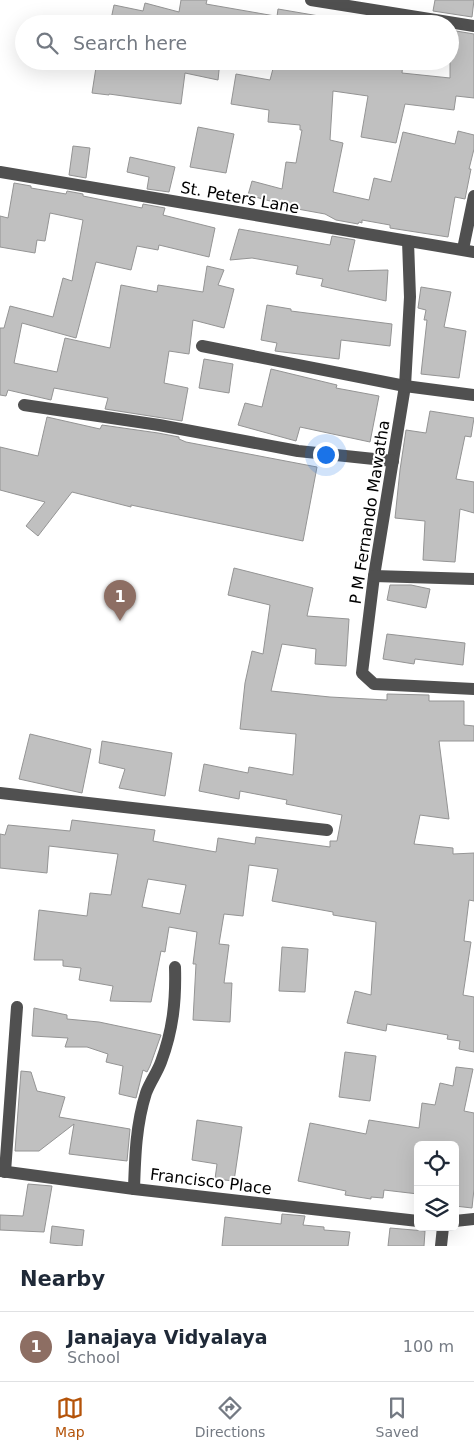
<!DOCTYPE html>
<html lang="en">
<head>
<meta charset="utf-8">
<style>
	:root { --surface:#fff; --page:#f2f2f3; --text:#1f2937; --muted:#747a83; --line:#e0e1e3; --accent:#b45309 }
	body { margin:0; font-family:"DejaVu Sans",sans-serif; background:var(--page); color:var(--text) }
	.controls { position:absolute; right:15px; bottom:15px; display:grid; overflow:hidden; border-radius:8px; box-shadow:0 5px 20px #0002 }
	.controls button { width:45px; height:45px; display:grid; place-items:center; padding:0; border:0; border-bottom:1px solid var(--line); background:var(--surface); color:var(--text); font:25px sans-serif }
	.you { position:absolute; left:325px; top:454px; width:18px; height:18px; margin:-12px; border:4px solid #fff; border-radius:50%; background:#1a73e8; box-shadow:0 0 0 8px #1a73e833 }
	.badge { display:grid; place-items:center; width:32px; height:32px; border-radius:50%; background:var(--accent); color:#fff; font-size:16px; font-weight:700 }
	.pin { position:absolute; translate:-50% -41px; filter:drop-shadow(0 1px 2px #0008) }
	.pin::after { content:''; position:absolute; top:26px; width:18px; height:15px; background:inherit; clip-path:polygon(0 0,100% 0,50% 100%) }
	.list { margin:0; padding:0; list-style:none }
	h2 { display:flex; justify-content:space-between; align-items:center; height:65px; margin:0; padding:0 20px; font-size:21px }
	h2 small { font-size:16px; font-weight:400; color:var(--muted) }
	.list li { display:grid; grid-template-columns:32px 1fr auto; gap:15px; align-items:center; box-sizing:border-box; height:70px; padding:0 20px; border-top:1px solid var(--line) }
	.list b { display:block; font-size:19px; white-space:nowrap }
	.list p { margin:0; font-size:16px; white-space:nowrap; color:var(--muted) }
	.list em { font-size:16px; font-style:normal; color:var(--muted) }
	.icon { flex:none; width:28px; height:28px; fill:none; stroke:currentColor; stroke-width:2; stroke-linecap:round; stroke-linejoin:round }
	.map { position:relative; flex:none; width:474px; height:1246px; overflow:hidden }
	.search { position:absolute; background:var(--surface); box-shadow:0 5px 20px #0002; left:15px; right:15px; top:15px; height:55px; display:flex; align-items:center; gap:12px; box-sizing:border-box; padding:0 18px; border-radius:28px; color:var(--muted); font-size:19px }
	.sheet { height:135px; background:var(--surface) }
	nav { display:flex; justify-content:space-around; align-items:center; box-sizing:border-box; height:70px; border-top:1px solid var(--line); background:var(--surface); font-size:14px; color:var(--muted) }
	nav a { display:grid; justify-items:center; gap:2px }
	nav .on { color:var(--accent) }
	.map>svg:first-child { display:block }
</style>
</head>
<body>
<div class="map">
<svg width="474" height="1246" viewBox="0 0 474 1246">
	<rect width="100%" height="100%" fill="#fff"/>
	<!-- building -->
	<g fill="#c0c0c0" stroke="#949494" fill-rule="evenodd">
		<polygon points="181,0 207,0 206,4 275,16 274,24 110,24 114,5 143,11 145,3 179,12"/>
		<polygon points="435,0 474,0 472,17 433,11"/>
		<polygon points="278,9 319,16 319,24 276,24"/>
		<polygon points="450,30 474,34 474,98 456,96 454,110 405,104 396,143 361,137 368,96 333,91 330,140 343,143 333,192 369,200 374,178 391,182 403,132 455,144 458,131 474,135 474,149 469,169 471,169 465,199 455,197 448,237 390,228 390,225 362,220 362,223 359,222 358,224 336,220 325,214 281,206 281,204 248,195 252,181 282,189 286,162 296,163 302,130 300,130 300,125 268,122 269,110 231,104 236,74 270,80 275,61 403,61 402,73 450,78"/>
		<polygon points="97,61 220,61 218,80 185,73 181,104 109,94 109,95 92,93"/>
		<polygon points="198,127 234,134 226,173 190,167"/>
		<polygon points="73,146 90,148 86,178 69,175"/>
		<polygon points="130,157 175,167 169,192 147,189 149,177 127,172"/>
		<polygon points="14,183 31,186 31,188 66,194 67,191 83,194 83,196 142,208 143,204 165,208 163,215 215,228 209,257 159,245 158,250 137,246 131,270 96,262 76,338 22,323 14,363 57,372 65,338 110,348 121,285 157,292 158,285 203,292 207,266 224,270 218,285 234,289 224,328 193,320 189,354 169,351 164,383 188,388 182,421 105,409 108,398 54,388 51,400 8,390 6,396 0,395 0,328 4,328 10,306 53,317 63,278 72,281 83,220 50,213 45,241 37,240 35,253 0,247 0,216 8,218"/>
		<polygon points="239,229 330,245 332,236 355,240 348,271 388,270 386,301 321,286 323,279 296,274 298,266 252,258 230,260"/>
		<polygon points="421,287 451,292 444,327 466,331 459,378 421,374 427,320 424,320 426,310 418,308"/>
		<polygon points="267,305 291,309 291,311 392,324 390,346 341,340 339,359 275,351 277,343 261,340"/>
		<polygon points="204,359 233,364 229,393 199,388"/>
		<polygon points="271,369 337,385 336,388 379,396 370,442 300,427 296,441 238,425 245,403 262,407"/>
		<polygon points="430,411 474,418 471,437 465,436 456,479 474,482 474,513 460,509 455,562 423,560 425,521 395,518 400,470 406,430 426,433"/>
		<polygon points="47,417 100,429 102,425 158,433 179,437 179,439 186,442 317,467 303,541 131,505 131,507 72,492 38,536 26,526 45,502 0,490 0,447 38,456"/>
		<path d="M234 568 313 588 307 616 349 619 346 666 315 664 316 649 282 644 271 691 330 697 387 700V694L429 695V701H464V725L474 726V741H439L449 819 420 815 414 844 453 848V854L474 853V901L469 900 464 941 471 942 463 995 474 997V1052L459 1049 460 1041 447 1039 448 1035 387 1024 386 1031 347 1023 355 991 371 995 376 922 333 915V912L272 901 278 869 249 865 243 916 224 914 219 944 229 945 224 983H232L230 1022 193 1020 196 964H193L197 932 169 927 165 952 161 951 151 1002 110 1001 113 986 79 980 81 968 63 966V960H34L39 910 87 916 90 893 111 895 118 854 49 846 47 873 0 868V834L5 835 8 825 70 831 72 820 155 830 153 841 216 852 218 838 255 844 256 837 330 847V841H337L342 815 286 804 287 800 240 791 239 799 199 791 204 764 248 773 249 767 293 775 296 734 240 729 245 683 252 651 263 654 270 605 228 595ZM148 879 186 885 180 914 142 907Z"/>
		<polygon points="390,585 411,585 430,589 426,608 387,600"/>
		<polygon points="387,634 465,643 463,665 415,659 414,664 383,659"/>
		<polygon points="30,734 91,749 82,793 19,779"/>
		<polygon points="102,741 172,753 165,796 119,788 125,769 99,763"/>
		<polygon points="282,947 308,949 305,992 279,991"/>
		<polygon points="34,1008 67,1015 67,1019 99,1022 161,1035 150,1066 147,1072 143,1070 136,1098 119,1094 123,1066 106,1062 108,1054 87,1047 65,1047 68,1038 32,1036"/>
		<polygon points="345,1052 376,1056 370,1101 339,1097"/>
		<polygon points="456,1067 473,1069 464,1111 474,1113 474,1189 472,1208 455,1206 455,1145 418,1145 418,1194 384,1190 383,1198 371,1197 371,1199 345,1195 346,1191 298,1181 310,1123 366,1134 369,1120 419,1128 422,1103 435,1105 440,1083 453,1086"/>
		<polygon points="21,1071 31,1072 37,1091 65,1097 59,1117 130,1129 127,1161 69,1154 74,1124 39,1151 15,1151"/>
		<polygon points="197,1120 242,1127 234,1181 215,1179 217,1164 192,1160"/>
		<polygon points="28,1184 52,1186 44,1232 0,1230 0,1215 23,1216"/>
		<polygon points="282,1214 305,1216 303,1225 324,1227 324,1230 350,1232 348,1246 222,1246 225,1217 281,1224"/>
		<polygon points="52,1226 84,1230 82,1246 50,1243"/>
		<polygon points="390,1228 425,1231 424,1246 388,1246"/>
	</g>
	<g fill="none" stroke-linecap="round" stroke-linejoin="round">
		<!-- minor -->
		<g stroke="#505050" stroke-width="12">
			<polyline points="311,0 474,26"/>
			<polyline points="0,172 474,252"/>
			<polyline points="408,241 410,297 405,386 374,576 362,673 374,684 474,689"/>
			<polyline points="463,249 474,196"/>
			<polyline points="202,346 405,386 474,395"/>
			<polyline points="24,405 159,425 298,451 393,461"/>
			<polyline points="374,576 474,579"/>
			<polyline points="0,793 327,830"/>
			<polyline points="0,1171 134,1189 418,1221"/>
			<polyline points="5,1172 17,1007"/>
			<path d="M134 1189C135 1157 136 1124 146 1093 150 1082 157 1073 161 1062 173 1030 176 1001 175 967"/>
			<polyline points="455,1221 474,1219"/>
			<polyline points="441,1246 443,1227"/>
		</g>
	</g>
	<g text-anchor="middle" stroke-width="4" stroke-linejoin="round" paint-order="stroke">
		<!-- street labels -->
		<g font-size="16" fill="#000" stroke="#fff">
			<text transform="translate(240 197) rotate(10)" y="6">St. Peters Lane</text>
			<text transform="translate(369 512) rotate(-81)" y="6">P M Fernando Mawatha</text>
			<text transform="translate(211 1181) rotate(7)" y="6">Francisco Place</text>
		</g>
	</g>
</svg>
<div class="controls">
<button><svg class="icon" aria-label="locate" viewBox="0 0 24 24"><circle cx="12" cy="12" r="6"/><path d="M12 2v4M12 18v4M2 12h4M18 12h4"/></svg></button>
<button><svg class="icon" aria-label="layers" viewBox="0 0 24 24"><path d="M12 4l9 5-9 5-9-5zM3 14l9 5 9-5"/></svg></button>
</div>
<div class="you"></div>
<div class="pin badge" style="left:120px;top:621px;background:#8d6e63">1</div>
<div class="search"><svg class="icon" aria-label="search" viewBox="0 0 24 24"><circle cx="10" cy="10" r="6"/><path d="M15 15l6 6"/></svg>Search here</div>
</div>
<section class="sheet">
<h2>Nearby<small></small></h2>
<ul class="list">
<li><span class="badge" style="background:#8d6e63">1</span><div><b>Janajaya Vidyalaya</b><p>School</p></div><em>100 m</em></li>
</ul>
</section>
<nav>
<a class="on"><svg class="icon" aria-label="map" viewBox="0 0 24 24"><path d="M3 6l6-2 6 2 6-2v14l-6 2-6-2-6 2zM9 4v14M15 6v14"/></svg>Map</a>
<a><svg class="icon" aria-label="directions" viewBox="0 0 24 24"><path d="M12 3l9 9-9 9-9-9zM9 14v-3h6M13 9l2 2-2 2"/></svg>Directions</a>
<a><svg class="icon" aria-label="saved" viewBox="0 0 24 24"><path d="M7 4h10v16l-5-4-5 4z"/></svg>Saved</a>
</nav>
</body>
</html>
